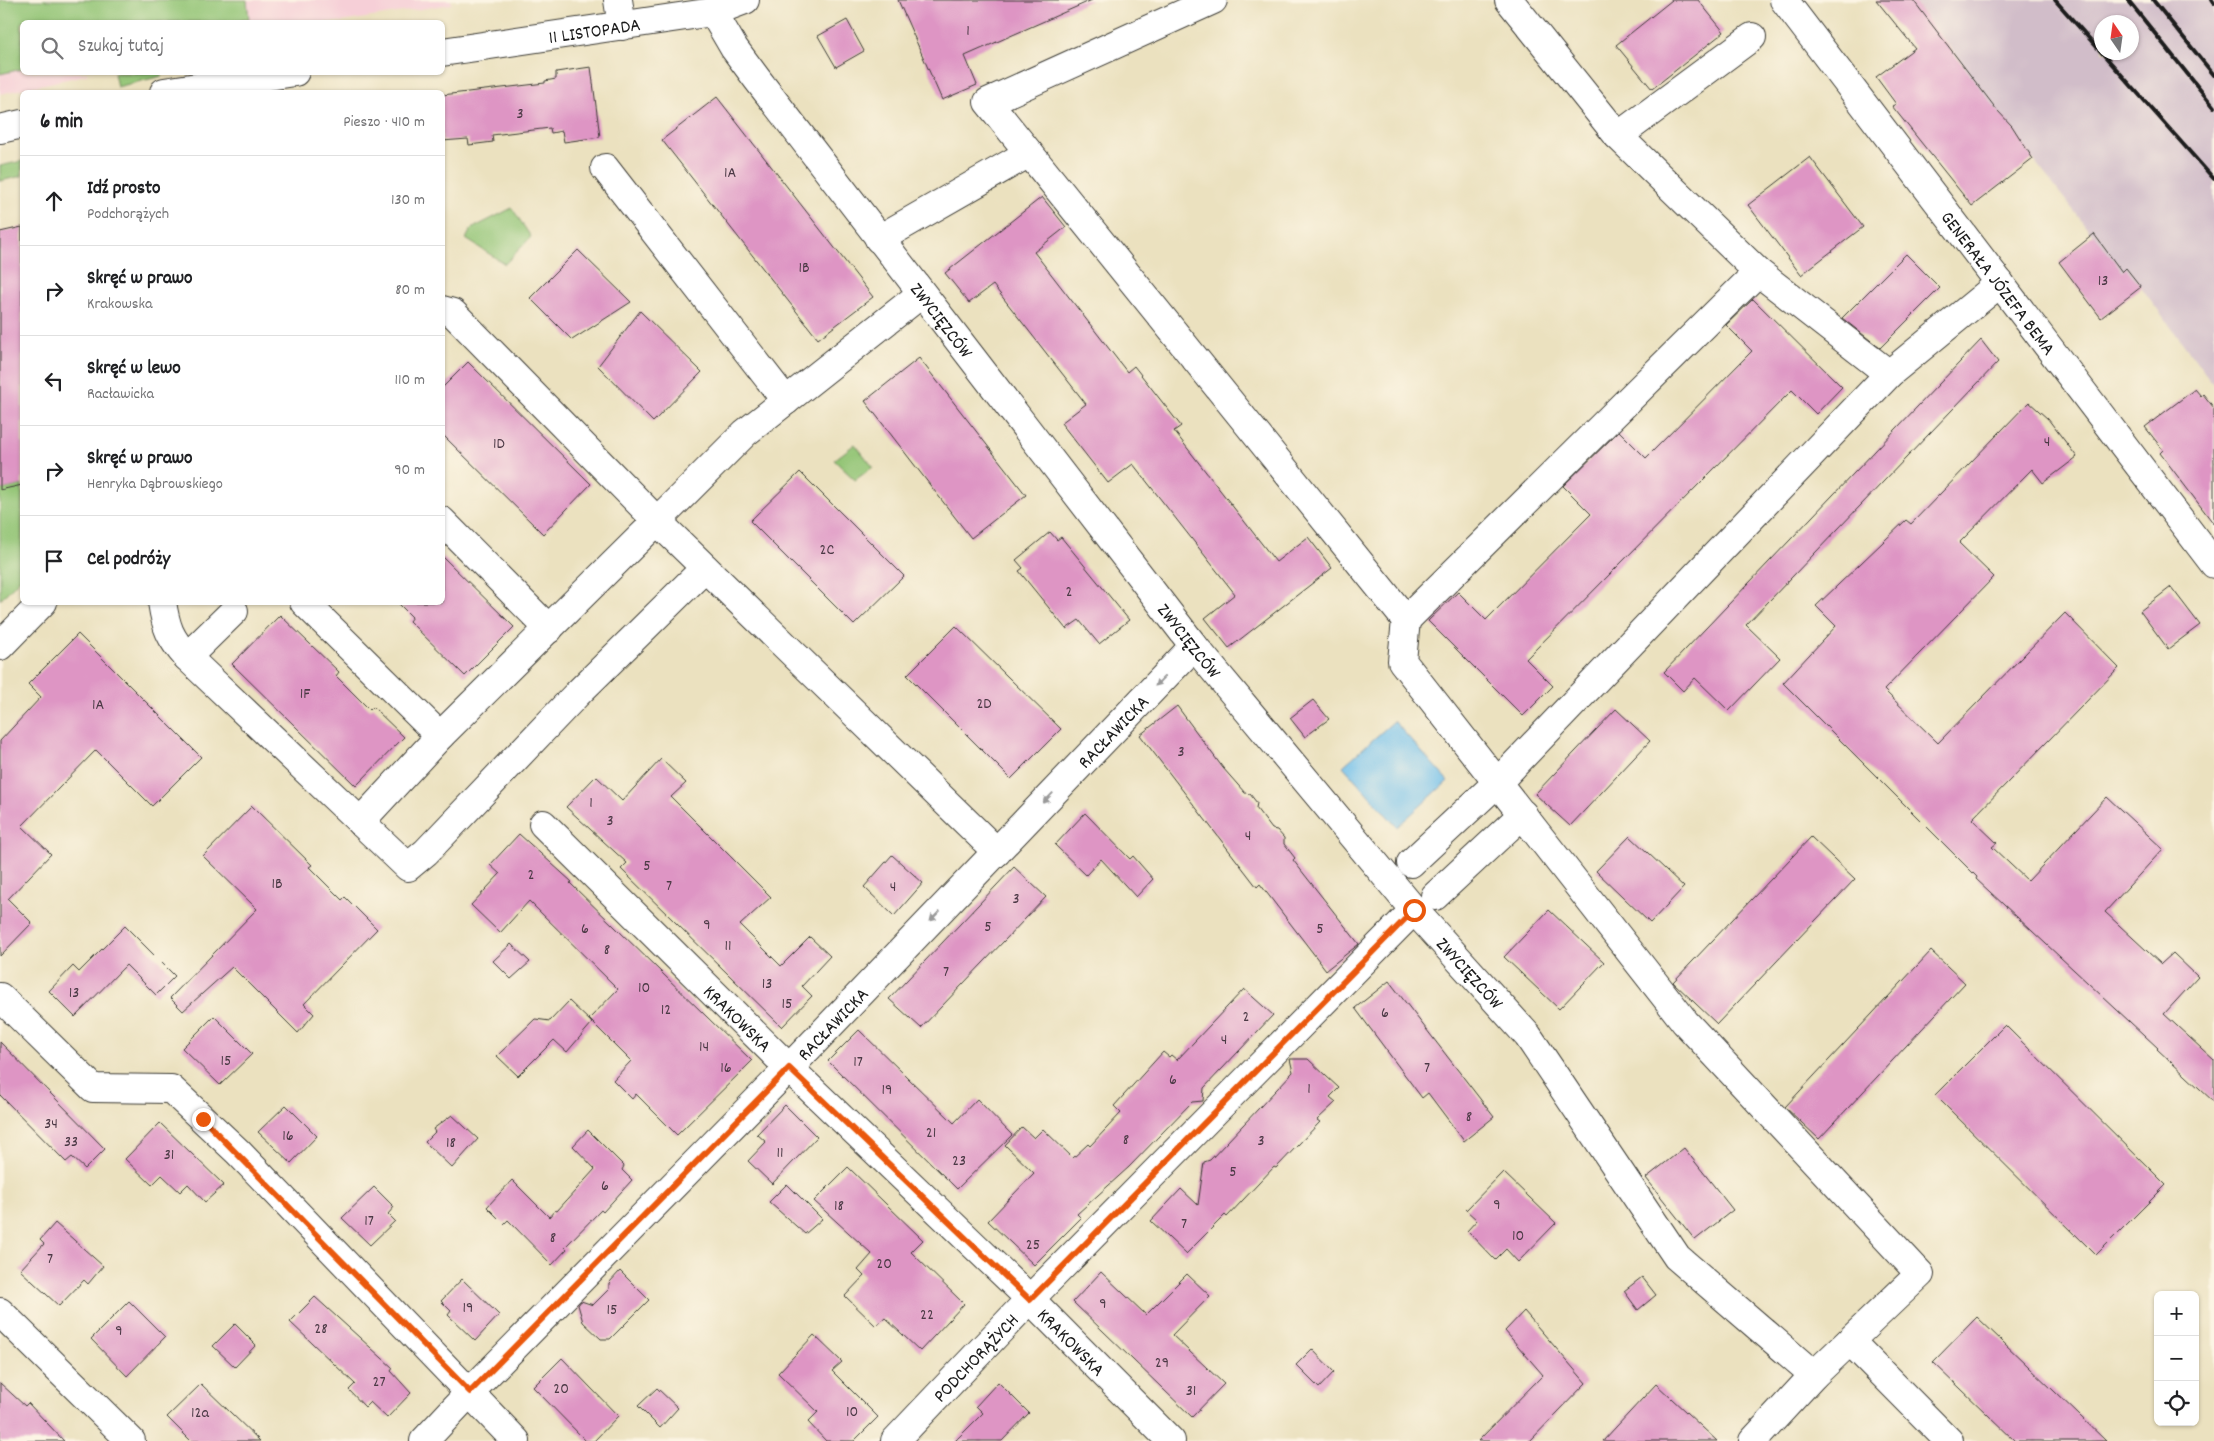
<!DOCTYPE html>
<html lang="pl">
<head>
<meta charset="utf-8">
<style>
	:root { --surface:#fff; --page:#f6f6f6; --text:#202124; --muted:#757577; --line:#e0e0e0 }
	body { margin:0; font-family:Dekko,sans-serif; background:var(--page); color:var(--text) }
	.controls { position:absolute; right:15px; bottom:15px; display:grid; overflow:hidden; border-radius:8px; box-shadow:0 1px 4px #0004 }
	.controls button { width:45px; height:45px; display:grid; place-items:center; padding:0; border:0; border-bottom:1px solid var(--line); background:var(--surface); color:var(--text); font:25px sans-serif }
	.compass { position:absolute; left:2094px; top:15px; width:45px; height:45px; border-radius:50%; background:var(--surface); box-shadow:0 1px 4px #0004; rotate:347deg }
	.stop { position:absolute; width:15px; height:15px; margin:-11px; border:4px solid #ea580c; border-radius:50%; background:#fff }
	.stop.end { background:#ea580c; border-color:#fff; box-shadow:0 1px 5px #0008 }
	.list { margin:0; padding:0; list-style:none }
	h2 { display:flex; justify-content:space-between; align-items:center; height:65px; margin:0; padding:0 20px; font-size:21px }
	h2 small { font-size:16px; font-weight:400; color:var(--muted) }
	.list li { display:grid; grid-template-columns:32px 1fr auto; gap:15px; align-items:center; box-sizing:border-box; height:90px; padding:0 20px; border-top:1px solid var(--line) }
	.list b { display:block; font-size:19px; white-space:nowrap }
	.list p { margin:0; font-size:16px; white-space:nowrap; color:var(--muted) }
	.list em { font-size:16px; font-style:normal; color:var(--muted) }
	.icon { flex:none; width:28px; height:28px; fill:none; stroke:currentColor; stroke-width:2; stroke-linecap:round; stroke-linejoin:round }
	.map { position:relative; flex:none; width:2214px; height:1441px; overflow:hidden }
	.search { position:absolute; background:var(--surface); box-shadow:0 1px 4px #0004; left:20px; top:20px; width:425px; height:55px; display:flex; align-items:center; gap:12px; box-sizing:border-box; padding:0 18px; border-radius:8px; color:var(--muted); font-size:19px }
	.panel { position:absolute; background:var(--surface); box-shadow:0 1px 4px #0004; left:20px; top:90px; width:425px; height:515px; border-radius:8px }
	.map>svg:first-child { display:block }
</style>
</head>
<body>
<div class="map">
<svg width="2214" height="1441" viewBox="0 0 2214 1441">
	<rect width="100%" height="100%" fill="#fcf5e5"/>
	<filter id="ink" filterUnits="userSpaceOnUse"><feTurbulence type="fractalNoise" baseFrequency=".02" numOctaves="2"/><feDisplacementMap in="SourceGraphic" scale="10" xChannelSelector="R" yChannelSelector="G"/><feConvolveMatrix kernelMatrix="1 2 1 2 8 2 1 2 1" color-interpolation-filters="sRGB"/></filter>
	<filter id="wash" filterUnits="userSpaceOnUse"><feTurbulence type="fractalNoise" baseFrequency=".0096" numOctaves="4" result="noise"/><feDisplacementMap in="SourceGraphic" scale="20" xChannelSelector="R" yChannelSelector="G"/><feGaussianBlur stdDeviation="1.12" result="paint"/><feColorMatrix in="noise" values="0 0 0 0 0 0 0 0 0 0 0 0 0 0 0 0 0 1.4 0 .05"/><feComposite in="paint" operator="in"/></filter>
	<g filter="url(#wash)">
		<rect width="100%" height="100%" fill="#ebe1bf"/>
		<!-- built -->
		<polygon fill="#f6cfd7" points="0,0 451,0 452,4 341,22 22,22 22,72 94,73 0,94"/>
		<!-- industrial -->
		<path fill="#d1bdc9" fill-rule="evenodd" d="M1913 0H2214V385L2141 287 2126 269 2122 272 2033 159 2029 154 2031 152H2028L1989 102 1990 99 1987 100 1957 56ZM2102 22H2132V52H2102Z"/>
		<!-- green -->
		<g fill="#92c475" stroke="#577048">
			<polygon points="0,0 247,0 249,19 233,22 22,22 22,69 0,74"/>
			<polygon points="114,73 162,73 162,76 117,87"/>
			<polygon points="22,161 22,176 0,181 0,166"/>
			<polygon points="512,208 531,237 505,264 466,239 471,229"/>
			<polygon points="855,444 873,467 855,480 834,460"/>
			<polygon points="22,485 22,577 0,600 0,490"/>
		</g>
		<!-- water -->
		<polygon fill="#70bfeb" stroke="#466e84" points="1394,721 1448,781 1397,827 1343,766"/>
		<g id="blocks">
			<!-- building -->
			<g fill="#de95c4">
				<polygon points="898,0 1092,0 965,56 977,85 942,100"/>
				<polygon points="1672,0 1698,0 1724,32 1652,89 1616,45"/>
				<polygon points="1876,0 1913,0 1997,110 2012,126 2033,159 1972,206 1892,106 1896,104 1876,77 1915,48"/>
				<polygon points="847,20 864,51 836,67 818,36"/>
				<polygon points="591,67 600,137 564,142 562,131 551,133 550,128 492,135 493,142 469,145 468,139 442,141 442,95 545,83 545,81 556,79 556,72"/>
				<polygon points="717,97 873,297 818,339 662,140"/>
				<polygon points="1810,157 1863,227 1801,275 1748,205"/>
				<polygon points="1042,197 1066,227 1034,252 1127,372 1134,366 1181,426 1174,431 1276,562 1308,537 1332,568 1229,648 1205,618 1235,594 1133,464 1108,483 1061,423 1086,404 993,285 969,303 945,273"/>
				<polygon points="22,227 22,485 0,490 0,232"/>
				<polygon points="2094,234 2122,272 2126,268 2141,287 2101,318 2059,262"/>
				<polygon points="578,250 631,302 572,340 530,298"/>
				<polygon points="1906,254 1940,288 1880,348 1842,318"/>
				<polygon points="1753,299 1842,387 1816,414 1792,390 1526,659 1553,686 1523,716 1428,621 1458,592 1486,620 1591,514 1563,486 1619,431 1646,458 1752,351 1726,325"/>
				<polygon points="640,311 702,372 653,422 598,366"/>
				<polygon points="1981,340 1998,362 1746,625 1780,658 1729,711 1695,678 1683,691 1664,672"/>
				<polygon points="919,358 1026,495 971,538 865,401"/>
				<polygon points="468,362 591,484 543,534 442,434 442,388"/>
				<polygon points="2195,389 2201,396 2203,394 2214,408 2214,524 2160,453 2163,450 2145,427"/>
				<polygon points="2029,402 2048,419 2077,457 2043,483 2032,469 1959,543 1994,577 1884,690 1938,743 2065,613 2119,668 1972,819 1997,843 1992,847 2028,881 2107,797 2163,849 2105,912 2161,964 2173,953 2198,977 2164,1014 2214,1060 2214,1102 2157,1049 2158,1048 1976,879 1977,877 1783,683 1836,626 1816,606 1906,520 1911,524"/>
				<polygon points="800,472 904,576 854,625 750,521"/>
				<polygon points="1050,532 1057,540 1061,537 1129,620 1099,644 1079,620 1066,629 1019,571 1023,568 1016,560"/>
				<polygon points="442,556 514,627 465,676 409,621 412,617 397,602 442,602"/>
				<polygon points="2171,587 2200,625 2168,649 2140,611"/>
				<polygon points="280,615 339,672 336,676 370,710 373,707 404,737 356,786 232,664"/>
				<polygon points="956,626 1061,729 1011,779 907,675"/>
				<polygon points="78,634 201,757 152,806 96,750 22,826 51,854 8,899 32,923 0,956 0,741 41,697 28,684"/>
				<polygon points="1313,700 1329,719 1305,737 1290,718"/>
				<polygon points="1177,706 1223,768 1245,793 1250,794 1257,803 1256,808 1272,829 1277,830 1284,838 1284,844 1295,858 1293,860 1359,944 1326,970 1260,884 1257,887 1140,735"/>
				<polygon points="1616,709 1650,741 1570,826 1535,794"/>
				<polygon points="661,759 686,783 671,797 771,897 740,925 781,966 810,937 830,956 802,986 812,996 782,1027 621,869 627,863 566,807 596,776 622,801"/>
				<polygon points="252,806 312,865 309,867 342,900 345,897 377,929 304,1004 314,1014 298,1033 232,967 183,1011 170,998 257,909 203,856"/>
				<polygon points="1085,813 1130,859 1133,856 1153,879 1136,897 1101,859 1086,875 1055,845"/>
				<polygon points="519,834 572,882 570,883 752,1061 677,1135 636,1094 632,1099 613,1080 631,1061 589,1019 618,989 529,901 500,933 471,905 500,874 490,865"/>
				<polygon points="1630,836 1684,887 1650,923 1596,871"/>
				<polygon points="1811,837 1855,879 1717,1024 1673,982"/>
				<polygon points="892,855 923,883 894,916 864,887"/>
				<polygon points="1014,867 1046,897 921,1028 889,999"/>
				<polygon points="1549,910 1604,962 1559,1009 1504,957"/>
				<polygon points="125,926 175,976 156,995 126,965 75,1017 49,991 73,966 79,972"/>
				<polygon points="511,944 530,962 511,979 493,961"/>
				<polygon points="1931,951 1965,983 1819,1139 1785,1107"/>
				<polygon points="1389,981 1494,1117 1464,1141 1428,1093 1422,1098 1355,1008"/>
				<polygon points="1244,989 1273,1015 1204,1088 1203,1101 1192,1102 1129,1167 1077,1214 1081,1218 1034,1265 988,1221 1034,1173 1005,1145 1022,1127 1034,1138 1043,1129 1073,1158 1088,1144 1090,1146 1121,1113 1114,1106 1163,1052 1169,1057 1171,1055 1177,1060"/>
				<polygon points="569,1001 592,1023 567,1052 554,1040 518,1076 497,1056 535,1019 550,1021"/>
				<polygon points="214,1016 252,1054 220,1085 182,1048"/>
				<polygon points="2005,1025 2166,1185 2096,1255 1935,1095"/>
				<polygon points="859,1030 954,1123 977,1099 1012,1135 957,1189 828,1061"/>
				<polygon points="0,1042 105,1149 85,1169 72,1157 66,1162 0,1095"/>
				<polygon points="1290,1059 1308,1059 1326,1076 1339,1088 1330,1097 1336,1102 1317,1120 1320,1122 1276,1168 1274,1167 1227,1217 1225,1215 1186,1254 1151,1221 1181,1189 1198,1205 1204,1162 1210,1160 1293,1072"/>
				<polygon points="286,1105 317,1136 291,1163 258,1132"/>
				<polygon points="785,1105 817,1137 772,1184 748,1161 766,1142 757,1134"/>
				<polygon points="452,1115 478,1139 452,1168 425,1142 435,1132 433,1129"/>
				<polygon points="160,1123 224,1185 205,1202 188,1184 180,1192 162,1175 152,1185 125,1159"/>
				<polygon points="588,1130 624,1166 622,1170 632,1180 603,1212 601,1210 565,1247 567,1249 552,1265 508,1220 504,1224 487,1207 512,1180 549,1217 555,1210 557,1211 595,1169 573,1146"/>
				<polygon points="1684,1148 1733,1210 1695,1240 1646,1178"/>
				<polygon points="848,1167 923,1240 911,1252 964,1304 920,1351 885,1318 876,1326 845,1296 864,1276 858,1270 872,1254 814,1201"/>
				<polygon points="1503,1172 1556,1223 1518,1262 1506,1249 1495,1260 1467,1231 1477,1220 1466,1210"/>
				<polygon points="787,1184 822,1219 805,1234 769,1202"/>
				<polygon points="374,1187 394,1207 388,1214 395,1221 370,1245 342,1218"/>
				<polygon points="55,1223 103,1266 88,1284 84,1280 59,1306 20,1270 44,1244 40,1240"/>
				<polygon points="620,1271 649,1300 610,1339 601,1339 583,1322 578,1305 581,1301 593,1305 609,1289 609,1283"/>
				<polygon points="1101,1272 1146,1315 1187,1274 1210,1296 1172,1335 1224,1384 1192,1417 1073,1302"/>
				<polygon points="1642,1277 1656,1295 1638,1310 1624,1291"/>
				<polygon points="462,1279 499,1315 475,1341 448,1315 451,1311 441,1301"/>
				<polygon points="315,1297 393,1368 391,1371 411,1393 387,1418 370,1402 365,1407 349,1390 355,1384 290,1322"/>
				<polygon points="129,1301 165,1337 127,1376 91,1339"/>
				<polygon points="1524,1311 1586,1383 1530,1441 1478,1441 1543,1375 1505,1331"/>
				<polygon points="1977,1317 2106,1441 2015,1441 1933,1362"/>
				<polygon points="235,1324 256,1345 235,1367 213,1346"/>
				<polygon points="814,1335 842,1362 832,1371 878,1417 854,1441 826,1441 808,1422 818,1412 778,1373"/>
				<polygon points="1312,1349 1334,1372 1319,1388 1296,1365"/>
				<polygon points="562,1358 618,1416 594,1441 586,1441 533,1387"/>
				<polygon points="998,1382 1029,1413 1002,1441 955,1441 983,1413 976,1406"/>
				<polygon points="0,1383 25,1406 28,1403 64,1441 0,1441"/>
				<polygon points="201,1384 260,1441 191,1441 167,1417"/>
				<polygon points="1656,1384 1717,1441 1603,1441"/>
				<polygon points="657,1388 678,1408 660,1428 638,1406"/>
			</g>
		</g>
	</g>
	<g filter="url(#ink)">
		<use href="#blocks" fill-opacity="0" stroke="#3b3a34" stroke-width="1"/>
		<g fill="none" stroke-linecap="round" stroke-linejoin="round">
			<defs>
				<g id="minor">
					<polyline points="618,0 622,26"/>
					<polyline points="1213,0 988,102 1406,620 1758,272 1618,136 1509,0"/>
					<path id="s1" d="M1784 0 2214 564"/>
					<path id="s2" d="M713 12 734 48 757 79 1194 646 1414 910 1528 1036 1677 1257 1814 1375 1920 1274 1685 1022 1402 661 1406 620"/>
					<path id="s3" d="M442 52 713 12 745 0"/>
					<polyline points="164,92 295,72"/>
					<polyline points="0,129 22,124"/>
					<polyline points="1618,136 1752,37"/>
					<polyline points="605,168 786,401"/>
					<polyline points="879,239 1029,153"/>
					<polyline points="1758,272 1889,374"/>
					<polyline points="921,294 745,433 657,521 997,852"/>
					<polyline points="442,521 549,629"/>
					<path d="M162 602C166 628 170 638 187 657L408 867 426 852 577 694 705 568"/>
					<polyline points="304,602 440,736"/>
					<polyline points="0,646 43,602"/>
					<polyline points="187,657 234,611"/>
					<polyline points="360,822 440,736 657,521 453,313 442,310"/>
					<path id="s4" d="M543 824 789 1068 1030 1299 1171 1441"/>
					<polyline points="1411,863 1498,782 1889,374 2000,283"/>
					<polyline points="1435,896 1523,814"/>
					<polyline points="0,997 93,1088 171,1089 238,1152 516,1441"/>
					<polyline points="0,1312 131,1441"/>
					<polyline points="1850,1341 1949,1441"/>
					<path id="s5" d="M424 1441 470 1392 789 1068 1194 646"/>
					<path id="s6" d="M895 1441 1030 1299 1414 910"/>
					<polyline points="1753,1441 1814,1375"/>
				</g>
			</defs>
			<!-- minor casing -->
			<use href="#minor" stroke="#3b3a34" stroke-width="30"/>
			<!-- minor -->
			<use href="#minor" stroke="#fff" stroke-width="28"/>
			<!-- rail -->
			<g stroke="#1c1c1c" stroke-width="4">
				<polyline points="2055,0 2214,179"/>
				<polyline points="2128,0 2214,107"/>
				<polyline points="2153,0 2214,75"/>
				<polyline points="2212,0 2214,3"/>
			</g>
		</g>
		<!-- one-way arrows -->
		<defs><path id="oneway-solid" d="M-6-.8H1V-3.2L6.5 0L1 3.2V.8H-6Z" transform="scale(1.25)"/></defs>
		<g fill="#999">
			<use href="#oneway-solid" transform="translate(1160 681) rotate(134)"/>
			<use href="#oneway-solid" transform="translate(1048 798) rotate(134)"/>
			<use href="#oneway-solid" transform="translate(935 916) rotate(134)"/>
		</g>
	</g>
	<g fill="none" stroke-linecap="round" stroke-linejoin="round" filter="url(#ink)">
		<!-- route -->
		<polyline stroke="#ea580c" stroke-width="6" points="203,1119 470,1392 789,1068 1030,1300 1414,910"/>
	</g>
	<g text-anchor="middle" stroke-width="5" stroke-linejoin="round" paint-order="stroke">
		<!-- number labels -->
		<g font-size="16" fill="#4c3a46">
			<text x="968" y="35">1</text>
			<text x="520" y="118">3</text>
			<text x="730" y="177">1A</text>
			<text x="804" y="272">1B</text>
			<text x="2103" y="285">13</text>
			<text x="2047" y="446">4</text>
			<text x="499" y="448">1D</text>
			<text x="827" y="554">2C</text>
			<text x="1069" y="596">2</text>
			<text x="305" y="698">1F</text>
			<text x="984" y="708">2D</text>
			<text x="98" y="709">1A</text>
			<text x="1181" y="756">3</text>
			<text x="591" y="807">1</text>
			<text x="610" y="825">3</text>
			<text x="1248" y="840">4</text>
			<text x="647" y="870">5</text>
			<text x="531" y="879">2</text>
			<text x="277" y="888">1B</text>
			<text x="669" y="890">7</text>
			<text x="893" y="891">4</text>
			<text x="1016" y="903">3</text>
			<text x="707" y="929">9</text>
			<text x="988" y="931">5</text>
			<text x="585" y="933">6</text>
			<text x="1320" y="933">5</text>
			<text x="728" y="950">11</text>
			<text x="607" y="954">8</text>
			<text x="946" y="976">7</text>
			<text x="767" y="988">13</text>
			<text x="644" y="992">10</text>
			<text x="74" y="997">13</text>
			<text x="787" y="1008">15</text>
			<text x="666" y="1014">12</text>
			<text x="1385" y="1017">6</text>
			<text x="1246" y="1021">2</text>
			<text x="1224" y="1044">4</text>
			<text x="704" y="1051">14</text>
			<text x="226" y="1065">15</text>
			<text x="858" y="1066">17</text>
			<text x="726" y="1072">16</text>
			<text x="1427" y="1072">7</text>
			<text x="1173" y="1084">6</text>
			<text x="1309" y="1093">1</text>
			<text x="887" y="1094">19</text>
			<text x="1469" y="1121">8</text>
			<text x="51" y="1128">34</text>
			<text x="931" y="1137">21</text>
			<text x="288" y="1140">16</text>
			<text x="1126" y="1144">8</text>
			<text x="1261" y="1145">3</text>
			<text x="71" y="1146">33</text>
			<text x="451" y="1147">18</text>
			<text x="780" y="1157">11</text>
			<text x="169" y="1159">31</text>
			<text x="959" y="1165">23</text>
			<text x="1233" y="1176">5</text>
			<text x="605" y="1190">6</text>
			<text x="1497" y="1209">9</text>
			<text x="839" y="1210">18</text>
			<text x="369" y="1225">17</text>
			<text x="1184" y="1228">7</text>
			<text x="1518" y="1240">10</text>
			<text x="553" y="1242">8</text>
			<text x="1033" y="1249">25</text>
			<text x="50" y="1263">7</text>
			<text x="884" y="1268">20</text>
			<text x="1103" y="1308">9</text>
			<text x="468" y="1312">19</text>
			<text x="612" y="1314">15</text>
			<text x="927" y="1319">22</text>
			<text x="321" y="1333">28</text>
			<text x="119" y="1335">9</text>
			<text x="1162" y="1367">29</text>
			<text x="379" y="1386">27</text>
			<text x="561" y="1393">20</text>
			<text x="1191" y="1395">31</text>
			<text x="852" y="1416">10</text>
			<text x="200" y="1417">12a</text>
		</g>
		<!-- street labels -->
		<g font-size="19" fill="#1c1c1c" stroke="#fcf5e5">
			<text dy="7" stroke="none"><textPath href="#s3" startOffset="154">11 LISTOPADA</textPath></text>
			<text dy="7" stroke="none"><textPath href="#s1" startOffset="355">GENERAŁA JÓZEFA BEMA</textPath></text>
			<text dy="7" stroke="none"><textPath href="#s2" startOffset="384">ZWYCIĘZCÓW</textPath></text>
			<text dy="7" stroke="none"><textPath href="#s2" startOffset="789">ZWYCIĘZCÓW</textPath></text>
			<text dy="7" stroke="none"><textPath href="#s5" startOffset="989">RACŁAWICKA</textPath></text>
			<text dy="7" stroke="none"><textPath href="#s2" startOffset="1224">ZWYCIĘZCÓW</textPath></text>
			<text dy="7" stroke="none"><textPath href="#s4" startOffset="275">KRAKOWSKA</textPath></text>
			<text dy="7" stroke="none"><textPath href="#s5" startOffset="584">RACŁAWICKA</textPath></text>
			<text dy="7" stroke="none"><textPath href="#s4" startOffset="740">KRAKOWSKA</textPath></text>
			<text dy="7" stroke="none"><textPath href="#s6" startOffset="116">PODCHORĄŻYCH</textPath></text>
		</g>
	</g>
</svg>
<div class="controls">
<button>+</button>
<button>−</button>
<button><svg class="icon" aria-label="locate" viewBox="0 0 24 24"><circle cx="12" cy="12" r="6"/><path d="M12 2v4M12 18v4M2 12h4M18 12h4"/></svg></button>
</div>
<svg class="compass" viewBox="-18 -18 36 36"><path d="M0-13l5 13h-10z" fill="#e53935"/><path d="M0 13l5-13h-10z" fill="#757577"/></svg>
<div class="stop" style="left:1414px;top:910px"></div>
<div class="stop end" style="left:203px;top:1119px"></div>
<div class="search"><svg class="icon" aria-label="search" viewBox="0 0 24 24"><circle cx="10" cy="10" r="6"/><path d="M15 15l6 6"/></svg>Szukaj tutaj</div>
<section class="panel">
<h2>6 min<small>Pieszo · 410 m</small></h2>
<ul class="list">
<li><svg class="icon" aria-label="ahead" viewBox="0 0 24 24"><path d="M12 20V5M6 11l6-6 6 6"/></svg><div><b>Idź prosto</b><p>Podchorążych</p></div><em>130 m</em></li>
<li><svg class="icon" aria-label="right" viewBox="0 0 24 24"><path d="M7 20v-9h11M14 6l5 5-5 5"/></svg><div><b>Skręć w prawo</b><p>Krakowska</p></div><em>80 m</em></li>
<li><svg class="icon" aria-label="left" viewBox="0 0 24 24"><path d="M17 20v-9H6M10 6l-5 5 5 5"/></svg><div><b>Skręć w lewo</b><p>Racławicka</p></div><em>110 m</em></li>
<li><svg class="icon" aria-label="right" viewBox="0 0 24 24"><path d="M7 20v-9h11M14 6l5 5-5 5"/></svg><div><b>Skręć w prawo</b><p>Henryka Dąbrowskiego</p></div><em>90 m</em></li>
<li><svg class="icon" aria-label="arrive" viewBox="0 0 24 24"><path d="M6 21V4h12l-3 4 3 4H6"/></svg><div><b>Cel podróży</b></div></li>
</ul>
</section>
</div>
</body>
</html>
